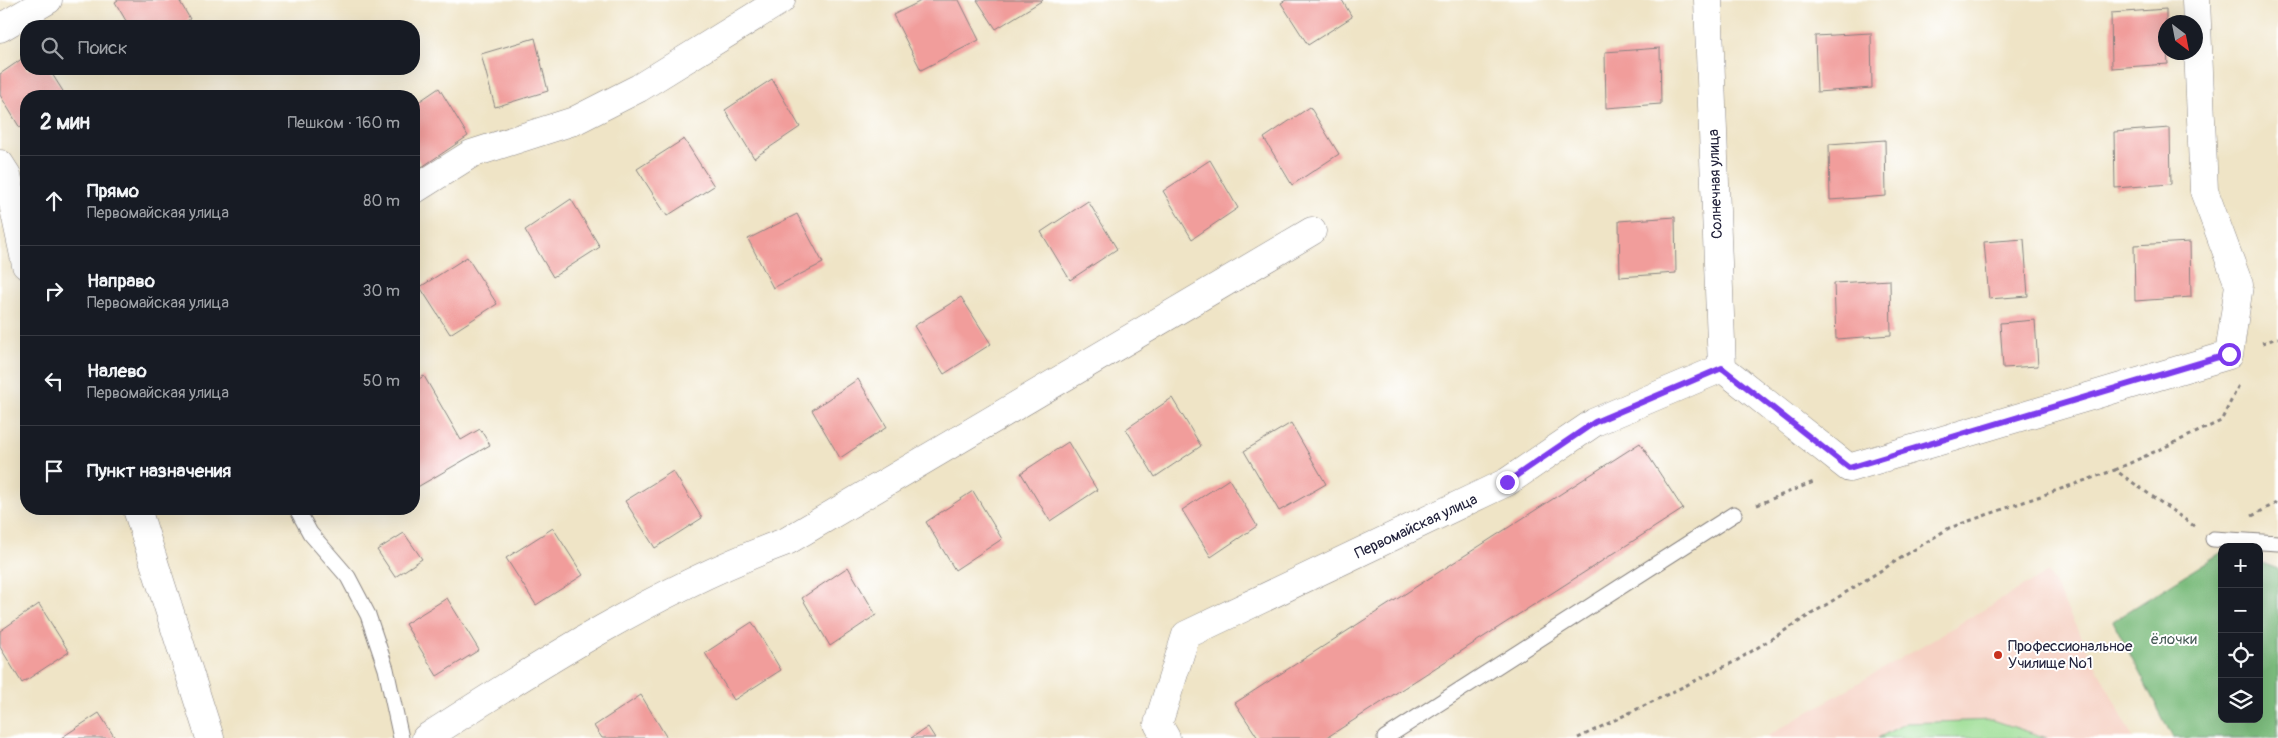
<!DOCTYPE html>
<html lang="ru">
<head>
<meta charset="utf-8">
<style>
	:root { --surface:#171b24; --page:#20242c; --text:#f1f3f6; --muted:#9ea1a6; --line:#363941 }
	body { margin:0; font-family:Pangolin,sans-serif; background:var(--page); color:var(--text) }
	.controls { position:absolute; right:15px; bottom:15px; display:grid; overflow:hidden; border-radius:10px; box-shadow:0 5px 20px #0002 }
	.controls button { width:45px; height:45px; display:grid; place-items:center; padding:0; border:0; border-bottom:1px solid var(--line); background:var(--surface); color:var(--text); font:25px sans-serif }
	.compass { position:absolute; left:2158px; top:15px; width:45px; height:45px; border-radius:50%; background:var(--surface); box-shadow:0 5px 20px #0002; rotate:148deg }
	.stop { position:absolute; width:15px; height:15px; margin:-11px; border:4px solid #7c3aed; border-radius:50%; background:#fff }
	.stop.end { background:#7c3aed; border-color:#fff; box-shadow:0 1px 5px #0008 }
	.list { margin:0; padding:0; list-style:none }
	h2 { display:flex; justify-content:space-between; align-items:center; height:65px; margin:0; padding:0 20px; font-size:21px }
	h2 small { font-size:16px; font-weight:400; color:var(--muted) }
	.list li { display:grid; grid-template-columns:32px 1fr auto; gap:15px; align-items:center; box-sizing:border-box; height:90px; padding:0 20px; border-top:1px solid var(--line) }
	.list b { display:block; font-size:19px; white-space:nowrap }
	.list p { margin:0; font-size:16px; white-space:nowrap; color:var(--muted) }
	.list em { font-size:16px; font-style:normal; color:var(--muted) }
	.icon { flex:none; width:28px; height:28px; fill:none; stroke:currentColor; stroke-width:2; stroke-linecap:round; stroke-linejoin:round }
	.map { position:relative; flex:none; width:2278px; height:738px; overflow:hidden }
	.search { position:absolute; background:var(--surface); box-shadow:0 5px 20px #0002; left:20px; top:20px; width:400px; height:55px; display:flex; align-items:center; gap:12px; box-sizing:border-box; padding:0 18px; border-radius:20px; color:var(--muted); font-size:19px }
	.panel { position:absolute; background:var(--surface); box-shadow:0 5px 20px #0002; left:20px; top:90px; width:400px; height:425px; border-radius:20px }
	.map>svg:first-child { display:block }
</style>
</head>
<body>
<div class="map">
<svg width="2278" height="738" viewBox="0 0 2278 738">
	<rect width="100%" height="100%" fill="#fff"/>
	<filter id="ink" filterUnits="userSpaceOnUse"><feTurbulence type="fractalNoise" baseFrequency=".02" numOctaves="2"/><feDisplacementMap in="SourceGraphic" scale="10" xChannelSelector="R" yChannelSelector="G"/><feConvolveMatrix kernelMatrix="1 2 1 2 8 2 1 2 1" color-interpolation-filters="sRGB"/></filter>
	<filter id="wash" filterUnits="userSpaceOnUse"><feTurbulence type="fractalNoise" baseFrequency=".0096" numOctaves="4" result="noise"/><feDisplacementMap in="SourceGraphic" scale="20" xChannelSelector="R" yChannelSelector="G"/><feGaussianBlur stdDeviation="1.12" result="paint"/><feColorMatrix in="noise" values="0 0 0 0 0 0 0 0 0 0 0 0 0 0 0 0 0 1.4 0 .05"/><feComposite in="paint" operator="in"/></filter>
	<g filter="url(#wash)">
		<rect width="100%" height="100%" fill="#efe4c6"/>
		<!-- built -->
		<polygon fill="#f6d2c4" points="2048,572 2133,738 1764,738"/>
		<!-- green -->
		<polygon fill="#9bdd93" stroke="#5e8067" points="1993,720 2047,738 1878,738 1906,723"/>
		<!-- forest -->
		<polygon fill="#7cbc7d" stroke="#4f6f5c" points="2222,552 2222,719 2259,719 2259,562 2278,569 2278,738 2173,738 2113,621"/>
		<g id="blocks">
			<!-- building -->
			<g fill="#f19d9b">
				<polygon points="118,0 179,0 190,19 179,26 129,26 115,2"/>
				<polygon points="923,0 959,0 979,40 921,70 893,15"/>
				<polygon points="977,0 1043,0 996,29"/>
				<polygon points="1286,0 1342,0 1352,17 1308,45 1281,3"/>
				<polygon points="2166,9 2166,52 2167,52 2168,64 2112,68 2111,13"/>
				<polygon points="1871,33 1872,88 1817,92 1815,36"/>
				<polygon points="535,38 548,91 495,107 481,54"/>
				<polygon points="1660,48 1661,104 1606,108 1605,52"/>
				<polygon points="26,56 26,69 49,69 66,96 26,96 26,123 20,128 0,95 0,74"/>
				<polygon points="772,79 800,127 754,158 725,110"/>
				<polygon points="439,88 468,136 422,167 414,153 414,105"/>
				<polygon points="1310,107 1339,154 1292,185 1264,138"/>
				<polygon points="2170,128 2171,184 2115,188 2114,132"/>
				<polygon points="684,139 714,186 667,216 637,169"/>
				<polygon points="1885,140 1886,196 1830,200 1829,144"/>
				<polygon points="1210,160 1238,208 1192,239 1163,191"/>
				<polygon points="571,199 600,247 553,277 525,230"/>
				<polygon points="1088,201 1117,249 1070,280 1041,232"/>
				<polygon points="797,214 823,263 773,288 748,239"/>
				<polygon points="1675,217 1676,273 1620,277 1619,221"/>
				<polygon points="2024,239 2028,296 1989,299 1984,242"/>
				<polygon points="2190,242 2191,297 2135,301 2134,245"/>
				<polygon points="467,257 497,304 450,334 420,287"/>
				<polygon points="1890,280 1891,335 1836,339 1834,283"/>
				<polygon points="961,297 991,344 944,374 914,326"/>
				<polygon points="2035,320 2038,366 2003,368 2000,323"/>
				<polygon points="424,376 461,440 480,429 490,445 414,489 414,382"/>
				<polygon points="858,379 887,427 840,458 812,410"/>
				<polygon points="1172,398 1201,446 1155,477 1126,429"/>
				<polygon points="1291,423 1326,484 1279,511 1244,451"/>
				<polygon points="1068,442 1097,490 1050,521 1021,473"/>
				<polygon points="1640,443 1683,509 1326,738 1258,738 1235,703"/>
				<polygon points="673,471 702,518 655,548 625,501"/>
				<polygon points="1229,479 1257,526 1211,557 1182,510"/>
				<polygon points="973,491 1002,539 955,570 926,522"/>
				<polygon points="553,528 583,575 536,605 506,558"/>
				<polygon points="404,533 422,559 395,577 377,550"/>
				<polygon points="848,567 876,615 830,646 802,598"/>
				<polygon points="447,598 479,650 437,676 405,624"/>
				<polygon points="39,604 69,652 22,683 0,647 0,631"/>
				<polygon points="752,622 781,670 734,700 705,653"/>
				<polygon points="641,695 667,738 602,738 594,726"/>
				<polygon points="99,713 115,738 61,738"/>
				<polygon points="928,727 935,738 911,738"/>
			</g>
		</g>
	</g>
	<g filter="url(#ink)">
		<use href="#blocks" fill-opacity="0" stroke="#888380" stroke-width="1"/>
		<g fill="none" stroke-linecap="round" stroke-linejoin="round">
			<defs>
				<g id="service">
					<polyline points="297,509 310,533 348,577 368,615 386,669 401,738"/>
					<polyline points="2213,539 2278,543"/>
					<polyline points="1385,738 1734,514"/>
				</g>
				<g id="minor">
					<polyline points="1708,0 1722,368"/>
					<polyline points="0,28 48,0"/>
					<polyline points="0,164 7,175 26,265"/>
					<polyline points="414,190 471,154 574,121 639,88 781,0"/>
					<polyline points="137,509 210,738"/>
					<path d="M426 738C542 663 658 589 787 541L1312 231"/>
					<polyline points="1166,738 1158,724 1186,635 1507,482 1595,422 1722,368 1849,468 2229,355 2239,285 2204,191 2196,0"/>
				</g>
			</defs>
			<!-- service casing -->
			<use href="#service" stroke="#888380" stroke-width="17"/>
			<!-- minor casing -->
			<use href="#minor" stroke="#888380" stroke-width="29"/>
			<!-- path -->
			<g stroke="#888380" stroke-width="3" stroke-dasharray="4 4" stroke-linecap="butt">
				<polyline points="2262,343 2278,338"/>
				<polyline points="2115,470 2221,421 2240,383"/>
				<polyline points="1757,505 1816,481"/>
				<polyline points="2252,516 2278,502"/>
				<polyline points="1578,738 1736,661 1949,528 2115,470 2194,526"/>
			</g>
			<!-- service -->
			<use href="#service" stroke="#fff" stroke-width="15"/>
			<!-- minor -->
			<use href="#minor" stroke="#fff" stroke-width="28"/>
		</g>
	</g>
	<g fill="none" stroke-linecap="round" stroke-linejoin="round" filter="url(#ink)">
		<!-- route -->
		<polyline stroke="#7c3aed" stroke-width="6" points="1507,482 1595,422 1722,368 1849,468 2229,354"/>
	</g>
	<!-- markers -->
	<circle fill="#c8321e" stroke="#fff" stroke-width="2" cx="1998" cy="655" r="5"/>
	<g text-anchor="middle" stroke-width="4" stroke-linejoin="round" paint-order="stroke">
		<!-- street labels -->
		<g font-size="15" fill="#22223b" stroke="#fff">
			<text transform="translate(1715 184) rotate(-92)" y="5">Солнечная улица</text>
			<text transform="translate(1416 526) rotate(-25)" y="5">Первомайская улица</text>
		</g>
		<!-- park labels -->
		<g font-size="15" fill="#465a55" stroke="#fff">
			<text x="2174" y="644">ёлочки</text>
		</g>
		<!-- poi labels -->
		<g font-size="15" fill="#22223b" stroke="#fff" text-anchor="start">
			<text x="2008" y="651">Профессиональное<tspan x="2008" dy="17">Училище №1</tspan></text>
		</g>
	</g>
</svg>
<div class="controls">
<button>+</button>
<button>−</button>
<button><svg class="icon" aria-label="locate" viewBox="0 0 24 24"><circle cx="12" cy="12" r="6"/><path d="M12 2v4M12 18v4M2 12h4M18 12h4"/></svg></button>
<button><svg class="icon" aria-label="layers" viewBox="0 0 24 24"><path d="M12 4l9 5-9 5-9-5zM3 14l9 5 9-5"/></svg></button>
</div>
<svg class="compass" viewBox="-18 -18 36 36"><path d="M0-13l5 13h-10z" fill="#e53935"/><path d="M0 13l5-13h-10z" fill="#9ea1a6"/></svg>
<div class="stop" style="left:2229px;top:354px"></div>
<div class="stop end" style="left:1507px;top:482px"></div>
<div class="search"><svg class="icon" aria-label="search" viewBox="0 0 24 24"><circle cx="10" cy="10" r="6"/><path d="M15 15l6 6"/></svg>Поиск</div>
<section class="panel">
<h2>2 мин<small>Пешком · 160 m</small></h2>
<ul class="list">
<li><svg class="icon" aria-label="ahead" viewBox="0 0 24 24"><path d="M12 20V5M6 11l6-6 6 6"/></svg><div><b>Прямо</b><p>Первомайская улица</p></div><em>80 m</em></li>
<li><svg class="icon" aria-label="right" viewBox="0 0 24 24"><path d="M7 20v-9h11M14 6l5 5-5 5"/></svg><div><b>Направо</b><p>Первомайская улица</p></div><em>30 m</em></li>
<li><svg class="icon" aria-label="left" viewBox="0 0 24 24"><path d="M17 20v-9H6M10 6l-5 5 5 5"/></svg><div><b>Налево</b><p>Первомайская улица</p></div><em>50 m</em></li>
<li><svg class="icon" aria-label="arrive" viewBox="0 0 24 24"><path d="M6 21V4h12l-3 4 3 4H6"/></svg><div><b>Пункт назначения</b></div></li>
</ul>
</section>
</div>
</body>
</html>
